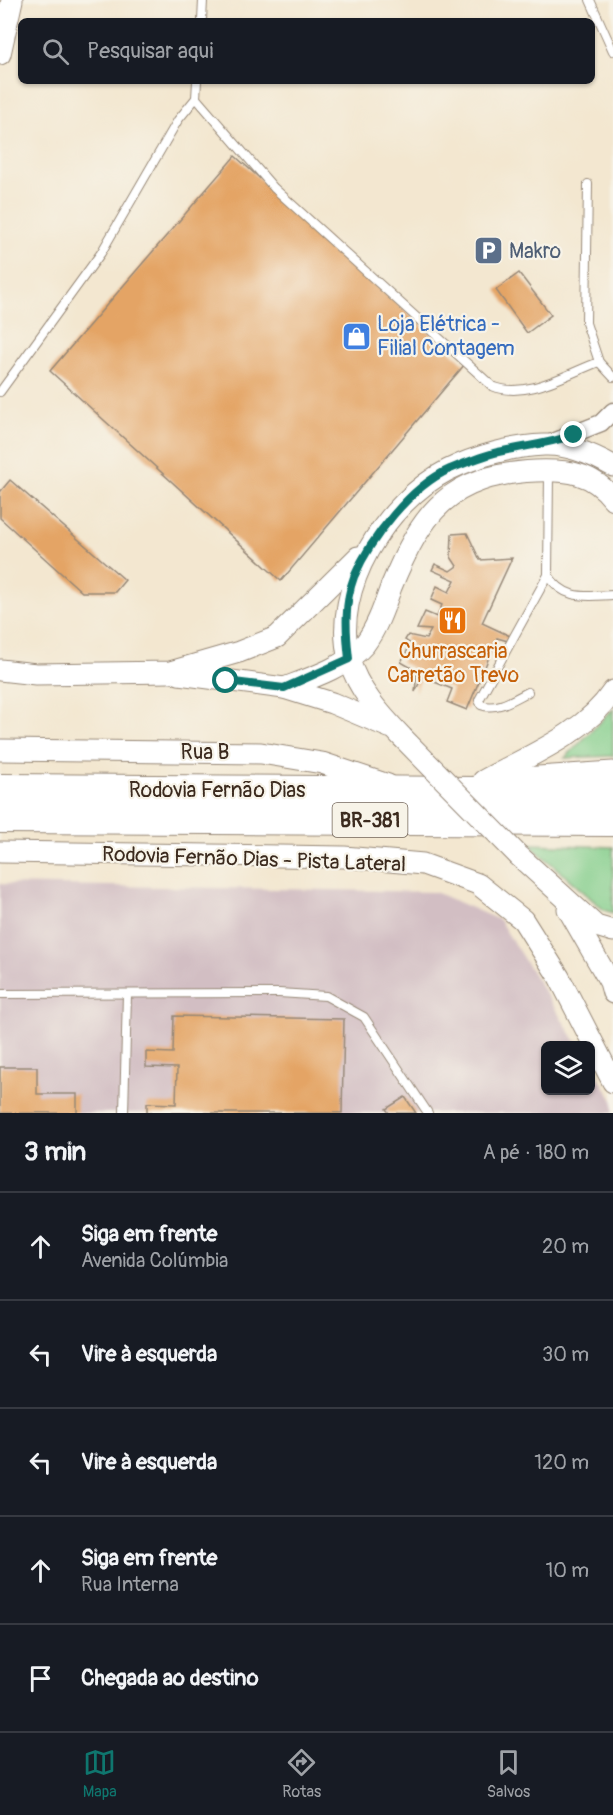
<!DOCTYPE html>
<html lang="pt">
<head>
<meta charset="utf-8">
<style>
	:root { --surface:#171b24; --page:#20242c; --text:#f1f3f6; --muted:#9ea1a6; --line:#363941; --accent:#0f766e }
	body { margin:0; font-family:Pangolin,sans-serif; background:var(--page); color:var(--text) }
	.controls { position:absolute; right:18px; bottom:18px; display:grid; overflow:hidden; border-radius:9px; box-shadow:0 2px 4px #0004 }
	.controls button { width:54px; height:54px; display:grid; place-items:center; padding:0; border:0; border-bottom:2px solid var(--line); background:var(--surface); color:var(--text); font:30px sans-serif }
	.stop { position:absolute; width:18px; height:18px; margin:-14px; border:4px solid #0f766e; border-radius:50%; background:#fff }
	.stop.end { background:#0f766e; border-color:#fff; box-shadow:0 2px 6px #0008 }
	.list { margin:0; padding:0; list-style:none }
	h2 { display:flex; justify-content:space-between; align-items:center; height:78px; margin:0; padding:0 24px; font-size:26px }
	h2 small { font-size:20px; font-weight:400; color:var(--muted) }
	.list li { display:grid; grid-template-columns:39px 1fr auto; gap:18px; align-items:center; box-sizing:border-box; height:108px; padding:0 24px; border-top:2px solid var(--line) }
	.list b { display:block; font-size:22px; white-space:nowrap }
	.list p { margin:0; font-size:20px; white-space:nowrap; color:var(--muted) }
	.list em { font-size:20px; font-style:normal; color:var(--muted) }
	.icon { flex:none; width:33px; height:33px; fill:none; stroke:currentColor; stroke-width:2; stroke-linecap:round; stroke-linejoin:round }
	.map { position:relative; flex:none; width:613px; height:1113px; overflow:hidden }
	.search { position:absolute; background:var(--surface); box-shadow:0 2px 4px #0004; left:18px; right:18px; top:18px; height:66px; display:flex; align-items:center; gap:15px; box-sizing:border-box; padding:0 21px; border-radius:9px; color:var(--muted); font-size:22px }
	.sheet { height:618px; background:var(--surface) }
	nav { display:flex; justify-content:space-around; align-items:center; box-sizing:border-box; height:84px; border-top:2px solid var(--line); background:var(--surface); font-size:16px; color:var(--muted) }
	nav a { display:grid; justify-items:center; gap:3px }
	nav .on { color:var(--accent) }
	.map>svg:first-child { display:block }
</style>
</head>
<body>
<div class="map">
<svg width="613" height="1113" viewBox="0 0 613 1113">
	<rect width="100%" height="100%" fill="#f7f3e8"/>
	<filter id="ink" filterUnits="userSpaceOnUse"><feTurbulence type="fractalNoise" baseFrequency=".0167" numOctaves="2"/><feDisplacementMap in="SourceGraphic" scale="12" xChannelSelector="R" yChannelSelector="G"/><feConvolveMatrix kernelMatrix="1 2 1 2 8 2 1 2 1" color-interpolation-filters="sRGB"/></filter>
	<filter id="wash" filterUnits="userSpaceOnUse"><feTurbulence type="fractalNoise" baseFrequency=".008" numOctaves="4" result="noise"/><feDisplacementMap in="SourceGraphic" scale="24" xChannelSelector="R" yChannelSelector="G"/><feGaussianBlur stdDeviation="1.35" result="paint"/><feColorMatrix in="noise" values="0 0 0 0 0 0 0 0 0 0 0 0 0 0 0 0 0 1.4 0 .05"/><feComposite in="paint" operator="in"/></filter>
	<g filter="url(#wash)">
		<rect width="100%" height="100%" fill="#f3e7d0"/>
		<!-- industrial -->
		<polygon fill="#d2bec3" points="0,884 435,892 499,920 578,1045 546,1046 546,1090 590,1090 591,1065 613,1100 613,1113 0,1113"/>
		<!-- green -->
		<g fill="#83ce8b" stroke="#5f7c54" stroke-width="1.5">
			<polygon points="613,709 613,756 565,758"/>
			<polygon points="529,844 613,847 613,913 604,910"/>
		</g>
		<g id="blocks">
			<!-- building -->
			<g fill="#e4a465">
				<polygon points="235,156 465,364 281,581 50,371"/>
				<polygon points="519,273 551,315 527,333 496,290"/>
				<polygon points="10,480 125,580 115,592 82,592 0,518 0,492"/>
				<polygon points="467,533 480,560 512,558 482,623 510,636 508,641 497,638 467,710 447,702 452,689 422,677 415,692 417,671 401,662 411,644 405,640 408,635 426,639 431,630 417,629 425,612 437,617 442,605 431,600 437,586 449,592 455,580 432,570 435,564 450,571 457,566 451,557 452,534"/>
				<polygon points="174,1016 344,1019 342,1113 147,1113 147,1103 176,1104 177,1068 146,1067 146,1052 173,1053"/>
				<polygon points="0,1067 37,1067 37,1094 77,1094 77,1113 0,1113"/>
				<polygon points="405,1097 416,1113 389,1113 386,1109"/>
			</g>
		</g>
	</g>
	<g filter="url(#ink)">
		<use href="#blocks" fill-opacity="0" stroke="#978877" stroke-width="1.5"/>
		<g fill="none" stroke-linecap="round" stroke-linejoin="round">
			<defs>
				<g id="service">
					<polyline points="590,0 613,51"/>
					<polyline points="202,21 203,0"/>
					<path d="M196 98 274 188 492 386C526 400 566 374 599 362"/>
					<polyline points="588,184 586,323 599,362 613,377"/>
					<polyline points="0,392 101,253 178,120 196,98 197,81"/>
					<path d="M549 472 548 575C565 601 585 596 613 595"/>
					<path d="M528 692C514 699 497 711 481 705L479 700 548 575"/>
					<polyline points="0,994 279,993 326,996 364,1017 428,1113"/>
					<polyline points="124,1113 127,994"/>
				</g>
				<polyline id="minor" points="548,444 601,423 613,411"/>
				<g id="tertiary">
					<polyline points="0,54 12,0"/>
					<polyline points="0,670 36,674 170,672 239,652 277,637 358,557"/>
					<polyline points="179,674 284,688 332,703 389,727"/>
					<path d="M284 688C311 678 344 668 364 645 377 628 384 607 391 587 422 512 449 475 536 471 568 470 592 472 613 499"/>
					<path d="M402 737C381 715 357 689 349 659 331 588 386 502 448 470 476 456 513 446 544 445 569 444 592 454 613 466"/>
					<polyline points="0,750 261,753 322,763 388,785"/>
					<polyline points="508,779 613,772"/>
					<path d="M483 781C527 756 584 735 613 691"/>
					<polyline points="0,852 344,857 423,864 478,884 523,920 559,977 613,1082"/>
					<polyline points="519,856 596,926 613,931"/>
					<polyline points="568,909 610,982 613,993"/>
				</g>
				<g id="motorway">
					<polyline points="0,789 613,793"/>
					<polyline points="0,818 613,821"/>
				</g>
			</defs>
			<!-- service casing -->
			<use href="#service" stroke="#978877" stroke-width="10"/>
			<!-- minor casing -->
			<use href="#minor" stroke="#978877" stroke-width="19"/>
			<!-- tertiary casing -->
			<use href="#tertiary" stroke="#978877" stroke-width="23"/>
			<!-- motorway casing -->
			<use href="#motorway" stroke="#978877" stroke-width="32"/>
			<!-- service -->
			<use href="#service" stroke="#fff" stroke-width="8"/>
			<!-- minor -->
			<use href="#minor" stroke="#fff" stroke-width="16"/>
			<!-- tertiary -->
			<use href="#tertiary" stroke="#fff" stroke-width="21"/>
			<!-- motorway -->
			<use href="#motorway" stroke="#fff" stroke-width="30"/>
			<defs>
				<polyline id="tertiary-bridge" points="402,737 519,856"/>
			</defs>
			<!-- tertiary-bridge casing -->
			<use href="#tertiary-bridge" stroke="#978877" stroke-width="23" stroke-linecap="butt"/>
			<!-- tertiary-bridge -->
			<use href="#tertiary-bridge" stroke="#fff" stroke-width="21"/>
		</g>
	</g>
	<g fill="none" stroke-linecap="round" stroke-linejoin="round" filter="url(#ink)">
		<!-- route -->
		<path stroke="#0f766e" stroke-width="8" d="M226 681 284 688 349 659C346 632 344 603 354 577 370 539 411 486 450 469 465 463 482 456 498 452 524 446 548 444 574 435"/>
	</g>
	<!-- icons -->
	<defs>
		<symbol id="parking-square" viewBox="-11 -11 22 22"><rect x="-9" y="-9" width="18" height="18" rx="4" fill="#5c6f8a" stroke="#f7f3e8"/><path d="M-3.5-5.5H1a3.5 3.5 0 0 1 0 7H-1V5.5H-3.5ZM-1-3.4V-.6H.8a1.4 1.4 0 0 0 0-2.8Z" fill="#fff"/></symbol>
		<symbol id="shop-square" viewBox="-11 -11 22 22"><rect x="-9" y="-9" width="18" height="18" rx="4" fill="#3f7fe0" stroke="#f7f3e8"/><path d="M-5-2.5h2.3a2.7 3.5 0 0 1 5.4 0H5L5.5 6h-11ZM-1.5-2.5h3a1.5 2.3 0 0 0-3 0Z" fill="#fff"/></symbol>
		<symbol id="restaurant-square" viewBox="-11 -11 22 22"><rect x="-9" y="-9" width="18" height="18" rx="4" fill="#e8710a" stroke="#f7f3e8"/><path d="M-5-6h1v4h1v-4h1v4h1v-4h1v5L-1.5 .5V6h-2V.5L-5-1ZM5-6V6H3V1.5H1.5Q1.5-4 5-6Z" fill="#fff"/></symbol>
	</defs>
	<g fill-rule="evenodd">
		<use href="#parking-square" x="472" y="234" width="33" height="33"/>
		<use href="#shop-square" x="340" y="320" width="33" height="33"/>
		<use href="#restaurant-square" x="436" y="604" width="33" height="33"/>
	</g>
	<g text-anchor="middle" stroke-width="4.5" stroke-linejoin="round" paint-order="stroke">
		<!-- shield labels -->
		<rect fill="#f7f3e8" stroke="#73665b" stroke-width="1.5" x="332.5" y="803" width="75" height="34" rx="4.5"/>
		<g font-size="20" font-weight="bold" fill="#3b2a1e">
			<text x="370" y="827">BR-381</text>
		</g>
		<!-- service labels -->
		<g font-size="21" fill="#4e5e75" stroke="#f7f3e8" text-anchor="start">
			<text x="509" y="258">Makro</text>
		</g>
		<!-- shop labels -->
		<g font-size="21" fill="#366cbe" stroke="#f7f3e8" text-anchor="start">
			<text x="377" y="331">Loja Elétrica -<tspan x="377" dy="24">Filial Contagem</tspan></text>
		</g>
		<!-- food labels -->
		<g font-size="21" fill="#c56008" stroke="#f7f3e8">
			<text x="453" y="658">Churrascaria<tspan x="453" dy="24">Carretão Trevo</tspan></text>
		</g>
		<!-- street labels -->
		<g font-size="21" fill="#3b2a1e" stroke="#f7f3e8">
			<text x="205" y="759">Rua B</text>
			<text x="217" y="797">Rodovia Fernão Dias</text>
			<text transform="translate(254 859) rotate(2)" y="7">Rodovia Fernão Dias - Pista Lateral</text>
		</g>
	</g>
</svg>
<div class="controls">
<button><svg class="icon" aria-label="layers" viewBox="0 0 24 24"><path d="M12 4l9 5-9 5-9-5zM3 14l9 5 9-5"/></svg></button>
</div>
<div class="stop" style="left:226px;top:681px"></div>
<div class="stop end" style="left:574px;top:435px"></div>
<div class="search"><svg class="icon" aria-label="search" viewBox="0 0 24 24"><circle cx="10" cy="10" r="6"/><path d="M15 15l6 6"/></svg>Pesquisar aqui</div>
</div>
<section class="sheet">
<h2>3 min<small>A pé · 180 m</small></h2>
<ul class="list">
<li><svg class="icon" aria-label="ahead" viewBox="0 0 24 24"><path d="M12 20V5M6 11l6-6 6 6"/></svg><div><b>Siga em frente</b><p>Avenida Colúmbia</p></div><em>20 m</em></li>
<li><svg class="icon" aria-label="left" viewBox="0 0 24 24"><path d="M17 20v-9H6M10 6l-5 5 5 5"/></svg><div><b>Vire à esquerda</b></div><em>30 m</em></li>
<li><svg class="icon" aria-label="left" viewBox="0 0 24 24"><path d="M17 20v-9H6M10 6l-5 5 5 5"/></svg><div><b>Vire à esquerda</b></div><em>120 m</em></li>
<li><svg class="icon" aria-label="ahead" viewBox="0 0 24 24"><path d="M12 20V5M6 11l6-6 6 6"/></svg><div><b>Siga em frente</b><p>Rua Interna</p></div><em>10 m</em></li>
<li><svg class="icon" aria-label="arrive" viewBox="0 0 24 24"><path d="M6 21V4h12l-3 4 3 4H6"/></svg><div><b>Chegada ao destino</b></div></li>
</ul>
</section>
<nav>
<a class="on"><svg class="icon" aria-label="map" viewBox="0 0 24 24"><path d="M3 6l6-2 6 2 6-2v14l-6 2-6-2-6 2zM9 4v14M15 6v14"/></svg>Mapa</a>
<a><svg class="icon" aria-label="directions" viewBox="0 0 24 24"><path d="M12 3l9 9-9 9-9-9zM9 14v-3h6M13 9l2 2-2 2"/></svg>Rotas</a>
<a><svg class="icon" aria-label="saved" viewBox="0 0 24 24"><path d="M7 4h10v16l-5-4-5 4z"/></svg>Salvos</a>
</nav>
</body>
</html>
